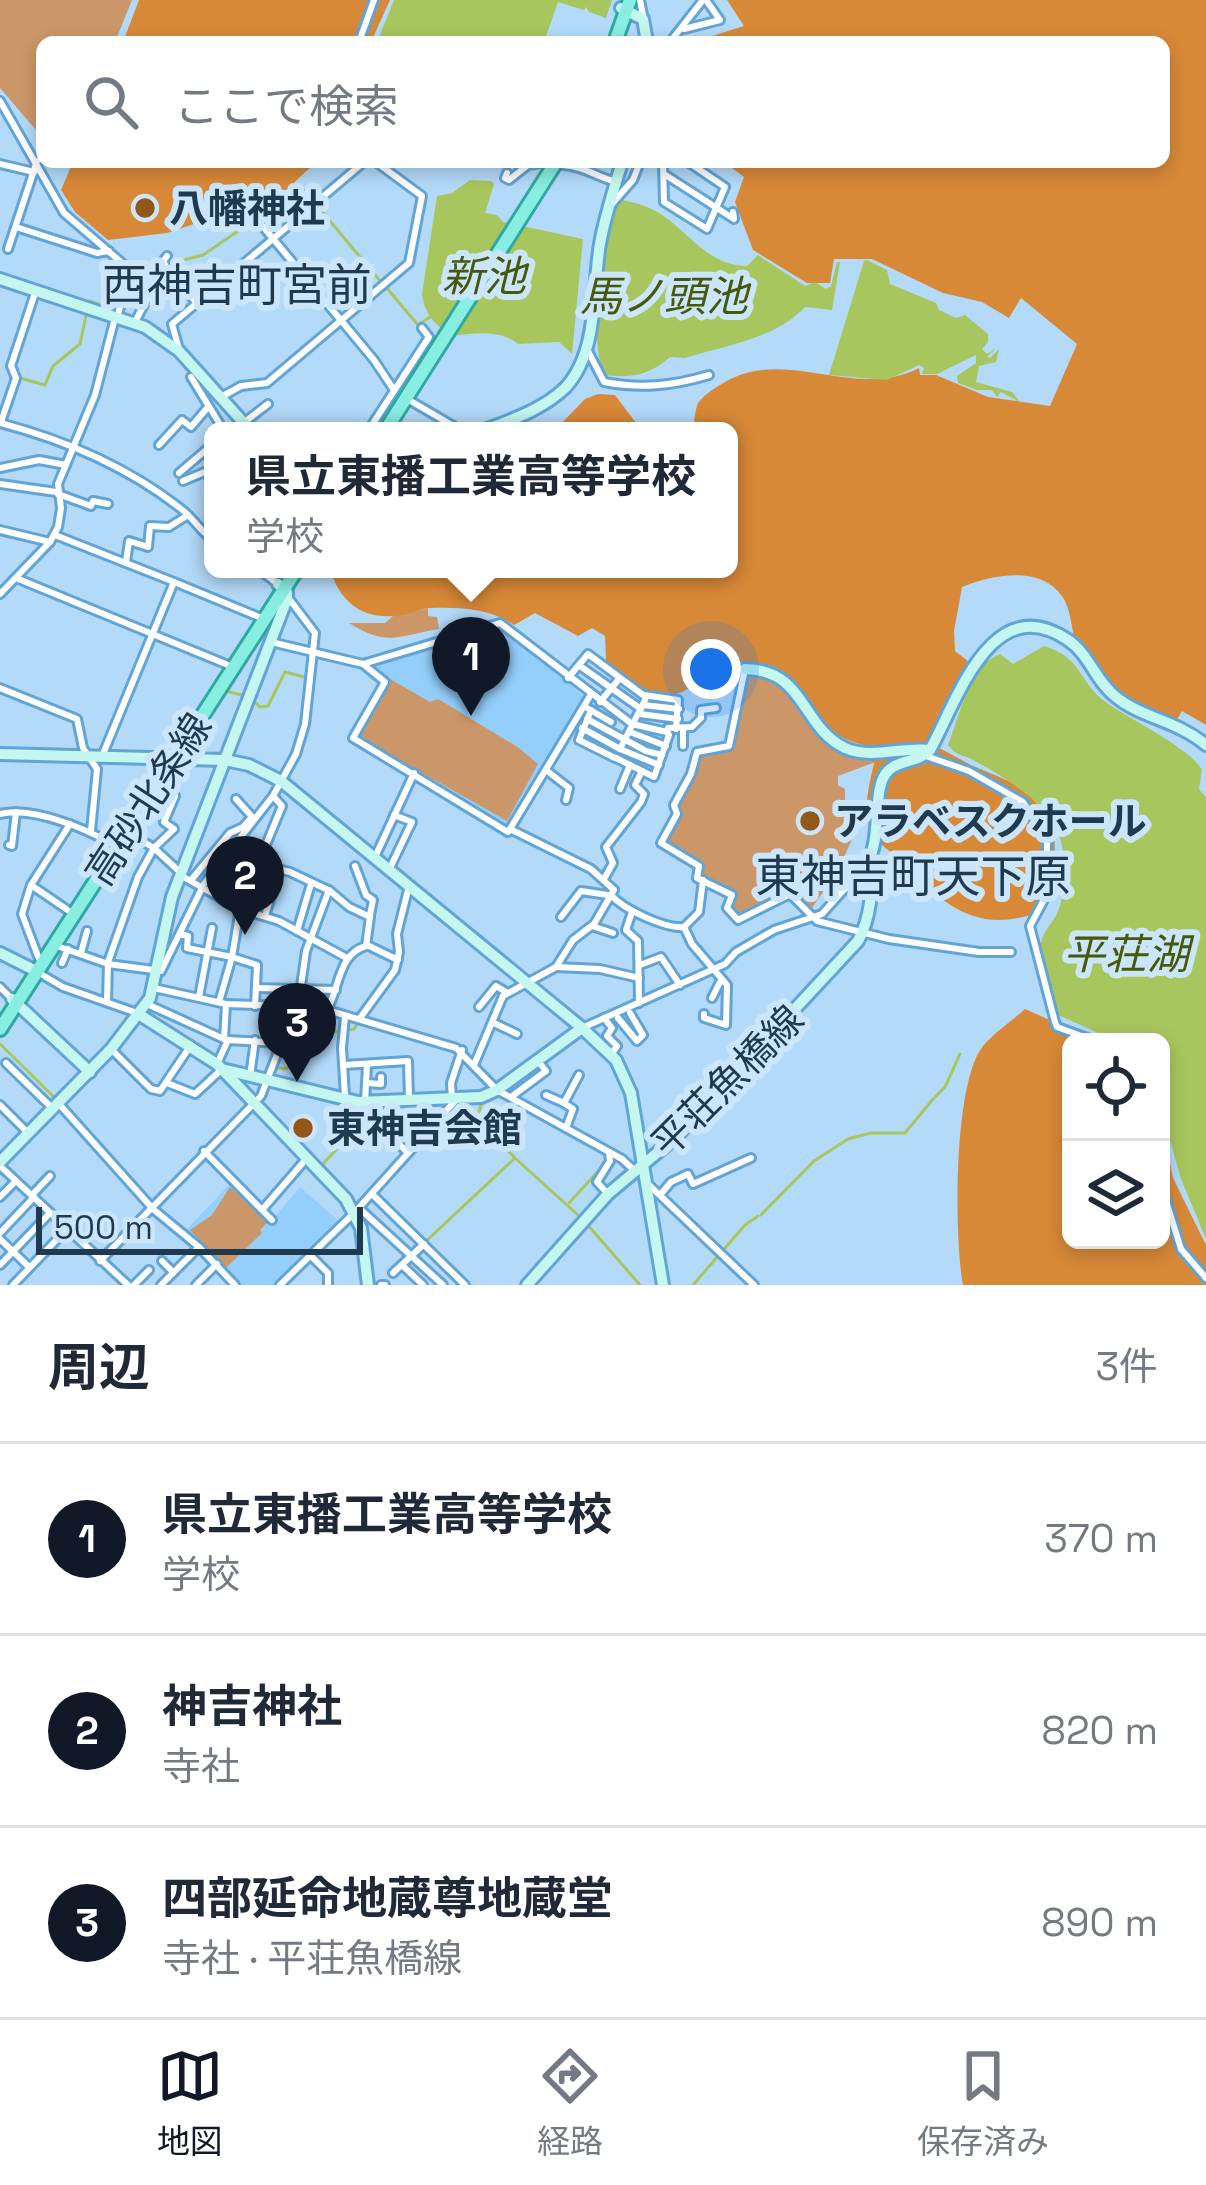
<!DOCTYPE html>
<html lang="ja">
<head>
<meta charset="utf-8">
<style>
	:root { --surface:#fff; --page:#f6f6f7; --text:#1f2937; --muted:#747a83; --line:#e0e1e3; --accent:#111827 }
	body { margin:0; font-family:"Space Grotesk","Noto Sans JP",sans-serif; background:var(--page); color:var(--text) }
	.controls { position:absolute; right:36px; bottom:36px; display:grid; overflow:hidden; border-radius:18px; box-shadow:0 6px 18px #0003 }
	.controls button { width:108px; height:108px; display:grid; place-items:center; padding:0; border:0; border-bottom:3px solid var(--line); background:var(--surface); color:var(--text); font:60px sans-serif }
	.scale { position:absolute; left:36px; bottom:30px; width:327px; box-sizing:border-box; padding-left:12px; border:6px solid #1f3a4f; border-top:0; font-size:33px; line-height:42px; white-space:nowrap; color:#1f3a4f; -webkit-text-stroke:9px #cbe5fa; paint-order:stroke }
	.you { position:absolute; left:711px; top:669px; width:42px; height:42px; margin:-30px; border:9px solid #fff; border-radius:50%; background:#1a73e8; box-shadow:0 0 0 18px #1a73e833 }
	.badge { display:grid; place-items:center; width:78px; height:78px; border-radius:50%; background:var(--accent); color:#fff; font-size:39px; font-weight:700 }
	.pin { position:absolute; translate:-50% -99px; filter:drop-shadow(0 3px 6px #0008) }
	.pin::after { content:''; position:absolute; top:63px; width:42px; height:36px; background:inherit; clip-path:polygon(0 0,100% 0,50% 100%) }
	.popup { position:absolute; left:204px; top:422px; width:534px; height:156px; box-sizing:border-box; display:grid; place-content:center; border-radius:18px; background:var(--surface); filter:drop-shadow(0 3px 9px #0005); font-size:39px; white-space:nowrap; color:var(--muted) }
	.popup b { font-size:45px; color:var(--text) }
	.popup::after { content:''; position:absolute; left:50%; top:100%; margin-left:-24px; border:24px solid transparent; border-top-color:var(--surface) }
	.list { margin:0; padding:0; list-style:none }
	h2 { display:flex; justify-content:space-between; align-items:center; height:156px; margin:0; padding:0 48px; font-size:51px }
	h2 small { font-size:39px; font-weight:400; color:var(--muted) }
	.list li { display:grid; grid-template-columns:78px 1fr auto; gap:36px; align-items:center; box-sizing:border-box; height:192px; padding:0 48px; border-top:3px solid var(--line) }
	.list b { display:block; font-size:45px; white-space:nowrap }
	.list p { margin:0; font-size:39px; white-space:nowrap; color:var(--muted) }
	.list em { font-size:39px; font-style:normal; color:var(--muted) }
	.icon { flex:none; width:66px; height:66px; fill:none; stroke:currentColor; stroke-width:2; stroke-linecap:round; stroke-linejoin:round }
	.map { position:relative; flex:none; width:1206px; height:1285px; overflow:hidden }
	.search { position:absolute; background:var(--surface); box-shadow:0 6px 18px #0003; left:36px; right:36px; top:36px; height:132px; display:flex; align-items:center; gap:30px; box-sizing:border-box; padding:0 42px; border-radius:18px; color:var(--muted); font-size:45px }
	.sheet { height:732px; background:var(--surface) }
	nav { display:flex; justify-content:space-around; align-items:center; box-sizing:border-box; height:168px; border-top:3px solid var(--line); background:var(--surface); font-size:33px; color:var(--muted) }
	nav a { display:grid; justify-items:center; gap:6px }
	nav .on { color:var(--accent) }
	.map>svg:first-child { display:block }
</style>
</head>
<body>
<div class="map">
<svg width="1206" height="1285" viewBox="0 0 1206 1285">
	<rect width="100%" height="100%" fill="#b3daf9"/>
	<!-- built -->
	<g fill="#94cffc">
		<polygon points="501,626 586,698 508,827 356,736 388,681 369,669 372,660"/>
		<polygon points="232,1182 273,1219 300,1187 341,1223 277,1285 238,1285 184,1232"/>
	</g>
	<!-- green -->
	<g fill="#cb9768">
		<polygon points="0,0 132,0 115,42 42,42 42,137 0,88"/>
		<path d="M428 608V616L437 617 439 629C400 635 388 648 349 623H385L393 616Z"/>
		<path d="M746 674C806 679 795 733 841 750 855 756 874 755 889 757L838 776V785L845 789V823L854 835C842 864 827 887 809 912L790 892 738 917 729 907 734 894 716 882 699 877V865L664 843C680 814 685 784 699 753L730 748Z"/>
		<polygon points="390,679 430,702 438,699 519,748 538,764 507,821 357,736"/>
		<polygon points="230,1187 269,1221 260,1230 262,1233 225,1269 190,1230 212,1215"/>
	</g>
	<!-- forest -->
	<g fill="#d88938">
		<polygon points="139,0 390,0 371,42 123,42"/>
		<path d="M727 0H1206V725L1182 711 1176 721C1141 710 1095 681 1078 647 1071 633 1072 615 1065 601 1045 564 994 574 962 587L954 631 955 651 968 661 930 743 971 765 1023 787 1054 825 1056 881 1042 911C979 935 947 908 904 864 895 854 876 843 871 831 860 807 873 771 878 747 863 746 846 741 834 732 806 713 801 669 758 666 687 661 683 739 606 661L605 636 592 628 578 636 535 613 514 625C489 608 459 607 430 608 420 608 412 614 402 615 365 621 341 605 330 569H729V431H693C694 423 695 410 698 403 702 397 713 389 720 385 785 343 852 402 919 368L920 375H936L988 397 1050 406 1077 344 1021 298 1009 318 982 302 943 293 872 259H834L830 283H807L753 250 735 202 744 177 724 162H1164V42H693L744 26Z"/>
		<polygon points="73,162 316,162 281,195 167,233 108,240 75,212 61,190"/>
		<polygon points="598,394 615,395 642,431 554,431 585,399"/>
		<path d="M1025 1009 1099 1042H1071V1240H1161V1118L1173 1178 1206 1245V1285H963C954 1238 953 1083 983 1046 995 1032 1012 1021 1025 1009Z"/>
	</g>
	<!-- water -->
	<g fill="#a8c65e">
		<polygon points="394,0 612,0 606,18 589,12 586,7 584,10 558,2 544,42 377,42"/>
		<path d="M470 180 491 181 494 184 485 213 497 215 503 222 583 239 572 354 559 342 518 344C501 329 473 333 452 336 436 326 424 314 422 294L437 196 452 193Z"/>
		<path d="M623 200C635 203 648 206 659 213 689 232 708 266 747 266L758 255 805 286 815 282 826 289 831 286 837 262H840L832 310 805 307C777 338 724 346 685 358L670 357C648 376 631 378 603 375 591 336 592 228 623 200Z"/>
		<polygon points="867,260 887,270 890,284 936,303 939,310 956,318 965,315 988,334 988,342 982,349 987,354 996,348 987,357 990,358 999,349 996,362 979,366 976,382 1012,392 1021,403 1001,392 997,397 992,390 977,390 958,383 957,376 976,363 976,355 937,374 922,374 924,368 919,365 887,380 829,375 864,261"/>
		<path d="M1044 646C1083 657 1079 684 1107 703 1130 719 1191 749 1202 770L1199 789 1206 797V1239L1181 1179 1161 1108V1042H1119L1058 1015C1052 994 1039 964 1041 943 1043 929 1054 923 1058 911 1068 887 1067 842 1052 820 1034 795 998 773 971 759 960 754 955 755 948 745 959 717 970 665 1000 654L1013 664Z"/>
	</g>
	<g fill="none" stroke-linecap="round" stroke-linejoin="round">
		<!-- stream -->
		<g stroke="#a8c65e" stroke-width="3">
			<polyline points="168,264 203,255 253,221 279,216 289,201 304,190 381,282"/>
			<polyline points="386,287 418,325 430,317"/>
			<polyline points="89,301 111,308"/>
			<polyline points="123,312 135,271 143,266 162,266"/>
			<polyline points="20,378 45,385 53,366 80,344 87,311"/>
			<polyline points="226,691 245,696"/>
			<polyline points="254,701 260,707 268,706 285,672 308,678"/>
			<polyline points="0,1044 54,1097"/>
			<polyline points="276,1067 284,1069 295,1065 303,1045 316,1042 317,1027 337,1032 354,1029 358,1023"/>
			<polyline points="935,1097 945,1087 960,1054"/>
			<polyline points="264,1106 312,1155"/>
			<polyline points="69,1110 106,1151"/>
			<polyline points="392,1134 422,1104"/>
			<polyline points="515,1158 579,1216"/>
			<polyline points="321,1166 367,1116"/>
			<polyline points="179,1175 219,1135"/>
			<polyline points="569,1203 603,1166"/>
			<polyline points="761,1215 814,1161 848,1139 871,1133 905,1133 933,1099"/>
			<polyline points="586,1223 640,1285"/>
			<polyline points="67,1233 121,1285"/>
			<polyline points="423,1244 515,1158 477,1118 482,1102"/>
			<polyline points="693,1285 745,1225 758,1216"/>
		</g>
		<defs>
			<g id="street">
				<polyline points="640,0 644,20"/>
				<polyline points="684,29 720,20 706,0"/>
				<polyline points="359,42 374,0"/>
				<polyline points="670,42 703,0"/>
				<polyline points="0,101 64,213 129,269 118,315"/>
				<polyline points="663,162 664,202 707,229 725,187 688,162"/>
				<polyline points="0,164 34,172"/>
				<path d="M563 165C583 166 597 177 616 182"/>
				<polyline points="507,173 505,178 509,180 528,165 541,163"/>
				<polyline points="664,174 734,219 733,212"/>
				<polyline points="610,206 633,180 640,162"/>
				<polyline points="255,217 374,360 394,390"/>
				<polyline points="16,227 97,253 109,251"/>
				<polyline points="8,249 37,161"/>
				<polyline points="167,256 163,261 169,272"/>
				<polyline points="135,322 161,272 169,272 197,303"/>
				<polyline points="179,349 172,324 364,162"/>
				<path d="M587 349 604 382C641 389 672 386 709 375"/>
				<polyline points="191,377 224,431"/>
				<polyline points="221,397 241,386 267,383 409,263 422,196 376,162"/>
				<polyline points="409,400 462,431"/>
				<polyline points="1,422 16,378 11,366 35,293"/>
				<path d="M0 423C65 440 126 466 180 508 192 517 201 531 213 541"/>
				<polyline points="233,431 268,404"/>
				<polyline points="368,431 429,337 422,328"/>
				<polyline points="159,445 182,420 191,427 208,407"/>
				<polyline points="0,468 39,460 66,465"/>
				<polyline points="179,473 213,444"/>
				<polyline points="183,481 207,471 213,473"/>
				<polyline points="0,484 56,492"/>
				<polyline points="58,494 91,506 93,501 108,504"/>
				<polyline points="0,530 50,542"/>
				<polyline points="55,535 174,582 103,754"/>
				<polyline points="126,562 129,541 148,547 150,526 169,527 188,515"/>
				<polyline points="258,569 278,584"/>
				<polyline points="16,578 228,665"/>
				<polyline points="174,582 259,617"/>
				<polyline points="0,594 50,542 58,527 61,508 58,484 95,395 115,318"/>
				<path d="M271 642 363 664 385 682 353 738 508 832 510 829 591 869 614 890 611 895C624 910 666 929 684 927L692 944 727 985 726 1025 704 1018V1014"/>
				<polyline points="363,664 500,623 632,724 667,732 668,728 692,727 701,718 701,710 716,708"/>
				<polyline points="580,666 641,709"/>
				<polyline points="745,669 729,746 697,752 691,774 674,805 677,814 661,843 699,866 697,878 732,895 727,908 738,920 790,894 817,921 889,939 979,952 1011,952"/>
				<polyline points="568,678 588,654 643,695 678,700 676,729"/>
				<polyline points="0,688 77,719 83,748 97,769 91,831"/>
				<polyline points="647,696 620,749 659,765"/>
				<polyline points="600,702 619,679"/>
				<polyline points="643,705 679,709"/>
				<polyline points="587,708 611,722"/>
				<polyline points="591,710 579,740 615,758"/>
				<polyline points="640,714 678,719"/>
				<polyline points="587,719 646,751 662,755"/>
				<polyline points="582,728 620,749"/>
				<polyline points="683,729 683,746"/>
				<polyline points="630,732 666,746"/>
				<polyline points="926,756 969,771 1023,802 1047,840 1047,894 1030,926 1055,1022 1057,1027 1098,1042"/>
				<polyline points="616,758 654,777 669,735 667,732"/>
				<polyline points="546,770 569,788 566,800"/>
				<polyline points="620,789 630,765"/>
				<polyline points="273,796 282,806 258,864 290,872 328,890"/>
				<polyline points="236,799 254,819"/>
				<path d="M0 814C31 806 85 828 112 844"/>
				<polyline points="510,829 590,696"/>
				<polyline points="127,832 154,848 174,829 164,822 175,796 160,782"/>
				<polyline points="9,845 12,846 16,812"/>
				<polyline points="375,857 414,773"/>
				<polyline points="355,866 366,895 373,900 370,915"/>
				<polyline points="389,870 412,822 394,815"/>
				<polyline points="180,875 240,909 232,957 257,965 255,1006"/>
				<polyline points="192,879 230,833 243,827 252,817"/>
				<polyline points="604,879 613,863 606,847 641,802 644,794 635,785 642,771"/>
				<polyline points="31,885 70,824"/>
				<polyline points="240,909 279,921 345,957"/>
				<polyline points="632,912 626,930 638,941 639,1003"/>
				<polyline points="265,916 279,870"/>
				<polyline points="561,917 581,891 608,895"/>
				<polyline points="592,926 613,933"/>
				<polyline points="684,927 699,912 703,880"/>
				<polyline points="297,931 311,884"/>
				<polyline points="180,934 188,936 187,948 232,957 219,1002"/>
				<polyline points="367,945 398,960"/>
				<polyline points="57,946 108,964 161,971 204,884 273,796 296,754 305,724 315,633 290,600"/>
				<polyline points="81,953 87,931"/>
				<polyline points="39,959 22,914 31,885 69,911"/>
				<polyline points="62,963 68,949"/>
				<polyline points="640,965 661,957 680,985"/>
				<polyline points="556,967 600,969 639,978"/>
				<polyline points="39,973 63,987 137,1013"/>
				<polyline points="0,987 12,999"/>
				<polyline points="154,988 226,1004 317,1007 456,1048 497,1090 622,1159 635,1171"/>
				<polyline points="256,988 336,990"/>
				<polyline points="199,997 212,928"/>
				<polyline points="712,998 721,980"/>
				<polyline points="107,1002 108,962 138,877 154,848 181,873"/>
				<polyline points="147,1004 224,1039"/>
				<path d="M298 1007 306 951 329 890 349 907 370 917 366 946C338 954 340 987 327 1010"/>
				<polyline points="479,1007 496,986 506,992"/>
				<polyline points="345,1016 342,1048 345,1096"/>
				<polyline points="360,1018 395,970 399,952 397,934 409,886"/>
				<polyline points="604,1018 612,1028 607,1036 617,1046 611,1055"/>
				<polyline points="618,1018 637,1041 643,1035 630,1013"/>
				<polyline points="494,1023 517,1034"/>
				<polyline points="582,1028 725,964 736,952 774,930 822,914 865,866"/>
				<polyline points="227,1040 281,1043"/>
				<polyline points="111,1049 151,1089 160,1091 191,1045"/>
				<polyline points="6,1063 51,1107"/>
				<polyline points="217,1064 228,1040 224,1039 226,1004"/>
				<polyline points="344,1065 408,1061 409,1100"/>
				<polyline points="474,1065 503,996 556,967 573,940 594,924 611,895"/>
				<polyline points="250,1076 255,1040"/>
				<polyline points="167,1083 195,1094 222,1069"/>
				<polyline points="367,1083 381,1084 381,1077"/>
				<polyline points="546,1095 564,1103"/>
				<polyline points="511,1097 546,1071 538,1061"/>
				<polyline points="452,1098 451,1083 462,1050"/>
				<polyline points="365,1102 367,1065"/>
				<polyline points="0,1105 27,1132"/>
				<polyline points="60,1105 153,1209 199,1247 235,1285"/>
				<polyline points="360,1105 408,1153"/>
				<polyline points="566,1128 573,1109 564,1103 579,1075"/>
				<polyline points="204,1151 262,1210 307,1158"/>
				<polyline points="0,1166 128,1285"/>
				<polyline points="648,1184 754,1285"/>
				<polyline points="1161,1185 1181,1249 1206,1278"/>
				<polyline points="372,1194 465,1285"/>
				<polyline points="608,1194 597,1182 610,1161 609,1153"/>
				<polyline points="32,1195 50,1176"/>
				<polyline points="660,1195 671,1182 688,1174 693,1184 751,1158"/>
				<polyline points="0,1197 16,1181"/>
				<polyline points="359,1208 443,1285"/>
				<polyline points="262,1210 272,1220"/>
				<polyline points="0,1233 34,1197"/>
				<polyline points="0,1239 29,1267"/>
				<polyline points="311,1256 328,1273 328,1285"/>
				<polyline points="100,1261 261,1096 284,1036 288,1007"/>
				<polyline points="162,1261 173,1272"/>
				<polyline points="0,1265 50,1213"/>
				<polyline points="402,1265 423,1285"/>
				<polyline points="393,1273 424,1244"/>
				<polyline points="13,1285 67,1229"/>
				<polyline points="134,1285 149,1270"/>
				<polyline points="161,1285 199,1247"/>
				<polyline points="196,1285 217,1264"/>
				<polyline points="280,1285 355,1212 455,1101"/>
				<polyline points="381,1285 385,1285"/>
			</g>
			<g id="secondary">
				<polyline points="621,8 643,19 647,42"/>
				<polyline points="0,279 145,327 179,351 251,431"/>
				<path d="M482 431C511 420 542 410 565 388 599 352 592 290 600 244 605 216 614 189 622 162"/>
				<path d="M745 669C806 670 800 726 845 748 873 760 903 746 930 750"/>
				<polyline points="0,754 225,760 249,765 281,781 582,1028 616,1060 631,1093 663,1285"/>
				<polyline points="0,953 32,969"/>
				<polyline points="12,999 90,1072"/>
				<polyline points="140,1015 217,1064 346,1199 361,1228 368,1285"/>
				<polyline points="222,1069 358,1102 481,1097 497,1090 582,1028"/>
				<polyline points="0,1162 111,1049 150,998 172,897 287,599 287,592 278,584"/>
				<path d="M527 1285 608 1194 676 1137 858 941C869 921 876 885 867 863 883 838 871 787 888 771 900 759 918 763 930 750 957 702 991 588 1068 640 1089 654 1096 682 1116 697 1142 718 1178 721 1206 745"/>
			</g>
			<g id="primary">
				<polyline points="615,42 630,0"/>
				<polyline points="385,431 556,162"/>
				<polyline points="0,1029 297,569"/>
			</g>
		</defs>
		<!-- street casing -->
		<use href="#street" stroke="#62a4d6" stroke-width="12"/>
		<!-- secondary casing -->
		<use href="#secondary" stroke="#62a4d6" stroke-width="16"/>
		<!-- primary casing -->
		<use href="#primary" stroke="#31a8a2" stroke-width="18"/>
		<!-- street -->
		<use href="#street" stroke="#fff" stroke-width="6"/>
		<!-- secondary -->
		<use href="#secondary" stroke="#c4f7f0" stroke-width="10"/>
		<!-- primary -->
		<use href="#primary" stroke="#89eee2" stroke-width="12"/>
	</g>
	<!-- markers -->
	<g fill="#935817" stroke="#cbe5fa" stroke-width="4.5">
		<circle cx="145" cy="208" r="12"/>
		<circle cx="810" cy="821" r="12"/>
		<circle cx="303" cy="1128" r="12"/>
	</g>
	<g text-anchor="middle" stroke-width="12" stroke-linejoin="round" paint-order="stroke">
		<!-- poi labels -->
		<g font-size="39" font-weight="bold" fill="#1f3a4f" stroke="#cbe5fa" text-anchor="start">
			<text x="169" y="222">八幡神社</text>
			<text x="834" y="835">アラベスクホール</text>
			<text x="327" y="1142">東神吉会館</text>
		</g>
		<!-- street labels -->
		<g font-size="39" fill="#1f3a4f" stroke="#cbe5fa">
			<text transform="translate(148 799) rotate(-57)" y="14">高砂北条線</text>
			<text transform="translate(727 1081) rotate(-45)" y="14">平荘魚橋線</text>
		</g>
		<!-- water labels -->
		<g font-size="42" font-style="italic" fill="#46580b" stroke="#cbe5fa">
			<text x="484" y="291">新池</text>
			<text x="664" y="311">馬ノ頭池</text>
			<text x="1126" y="969">平荘湖</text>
		</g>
		<!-- quarter labels -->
		<g font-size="45" fill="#1f3a4f" stroke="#cbe5fa">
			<text x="237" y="301">西神吉町宮前</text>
			<text x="913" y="892">東神吉町天下原</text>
		</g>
	</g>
</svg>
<div class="controls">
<button><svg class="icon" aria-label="locate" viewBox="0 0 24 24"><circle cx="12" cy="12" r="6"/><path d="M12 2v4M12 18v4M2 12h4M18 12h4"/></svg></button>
<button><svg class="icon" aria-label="layers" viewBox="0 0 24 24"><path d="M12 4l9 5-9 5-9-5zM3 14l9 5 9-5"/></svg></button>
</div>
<div class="scale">500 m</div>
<div class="you"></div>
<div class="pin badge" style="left:471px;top:716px">1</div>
<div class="popup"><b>県立東播工業高等学校</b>学校</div>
<div class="pin badge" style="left:245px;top:935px">2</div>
<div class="pin badge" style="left:297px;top:1082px">3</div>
<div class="search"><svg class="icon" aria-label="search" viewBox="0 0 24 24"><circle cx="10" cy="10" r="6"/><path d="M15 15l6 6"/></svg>ここで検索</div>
</div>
<section class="sheet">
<h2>周辺<small>3件</small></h2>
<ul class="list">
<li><span class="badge">1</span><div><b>県立東播工業高等学校</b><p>学校</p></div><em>370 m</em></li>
<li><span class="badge">2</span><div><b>神吉神社</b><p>寺社</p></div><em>820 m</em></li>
<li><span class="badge">3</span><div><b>四部延命地蔵尊地蔵堂</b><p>寺社 · 平荘魚橋線</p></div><em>890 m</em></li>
</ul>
</section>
<nav>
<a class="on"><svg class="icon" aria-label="map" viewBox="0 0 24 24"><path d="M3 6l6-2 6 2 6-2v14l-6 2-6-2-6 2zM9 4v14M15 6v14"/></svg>地図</a>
<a><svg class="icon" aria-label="directions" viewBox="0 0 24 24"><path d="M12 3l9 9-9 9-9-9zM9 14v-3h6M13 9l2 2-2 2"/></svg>経路</a>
<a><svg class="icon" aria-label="saved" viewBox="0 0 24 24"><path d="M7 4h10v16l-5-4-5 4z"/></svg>保存済み</a>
</nav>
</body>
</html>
